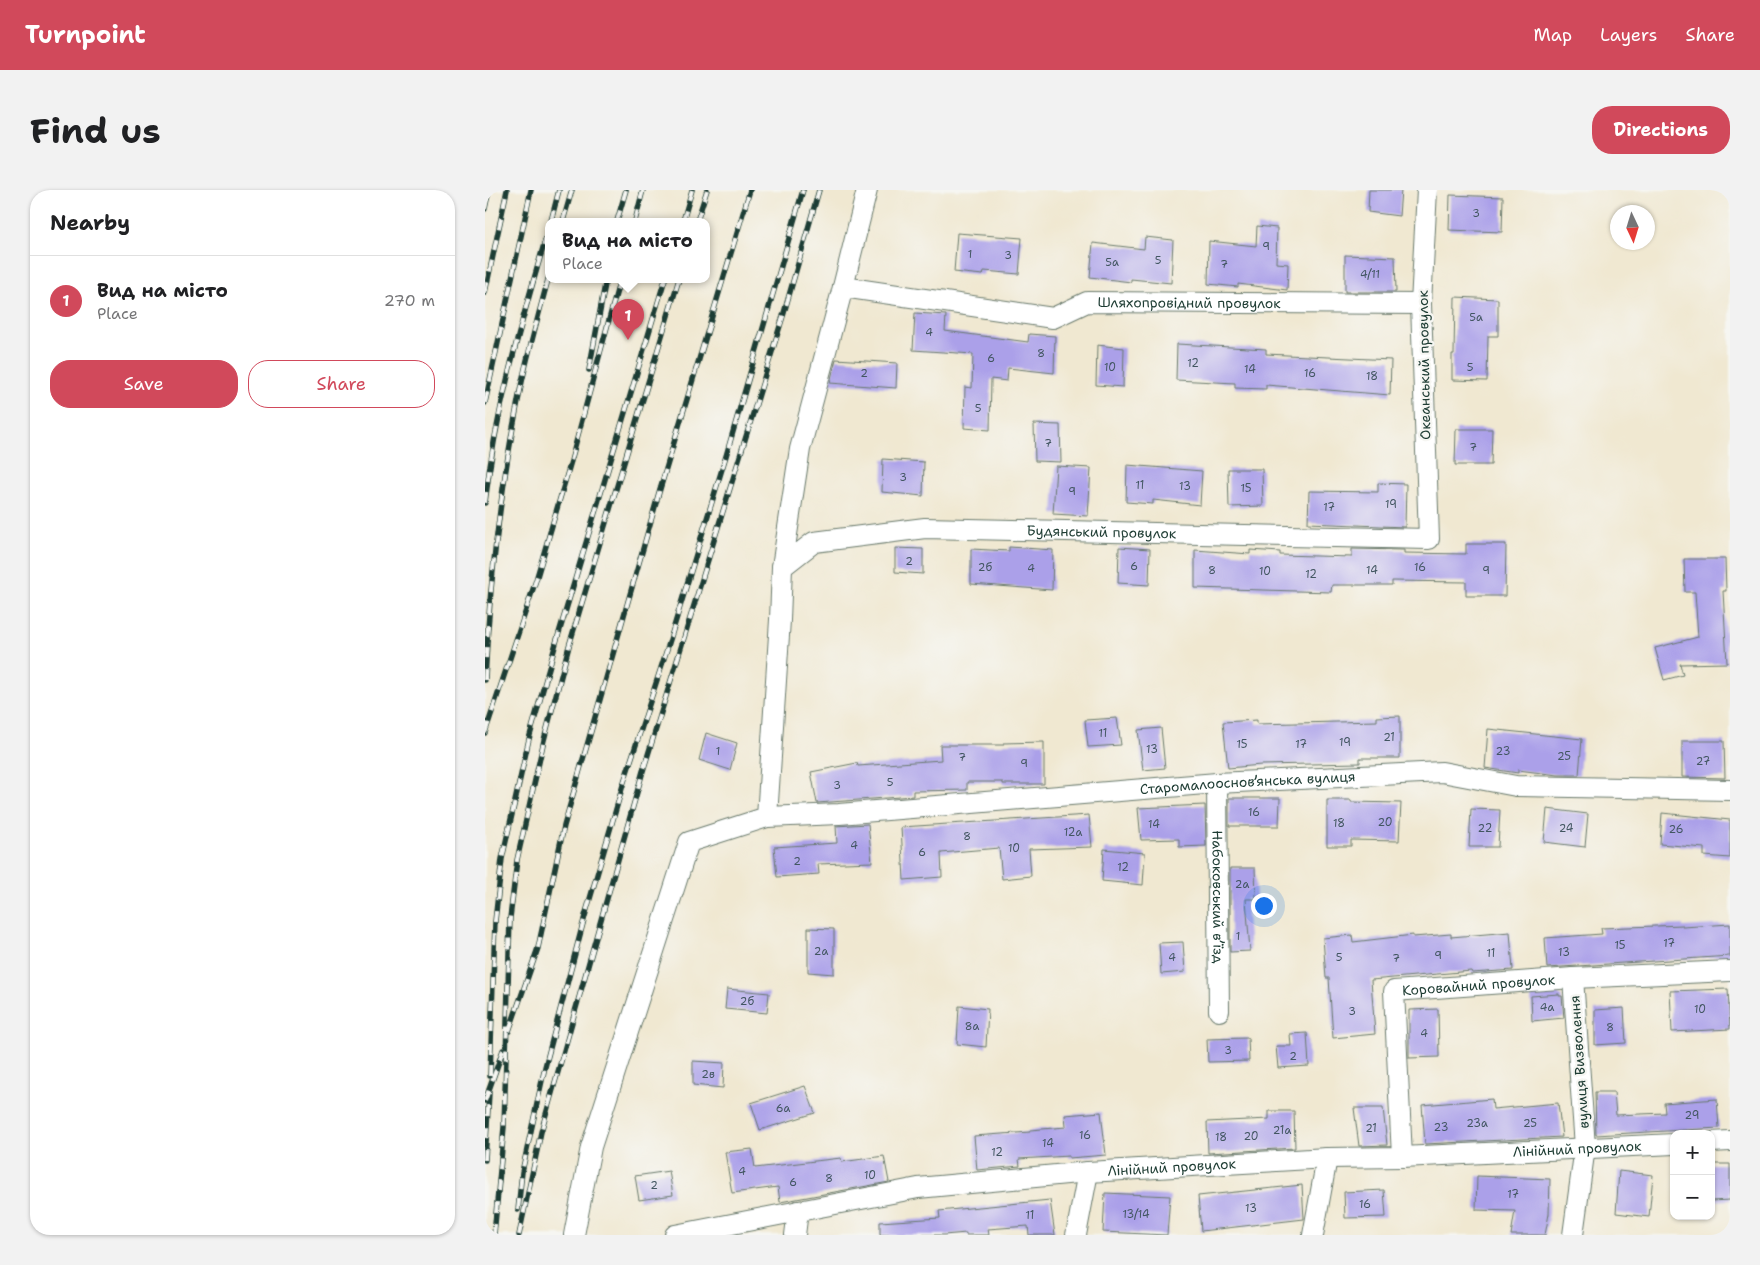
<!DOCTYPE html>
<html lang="en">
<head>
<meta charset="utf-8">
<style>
	:root { --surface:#fff; --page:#f2f2f2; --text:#202124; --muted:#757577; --line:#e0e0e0; --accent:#d1495b }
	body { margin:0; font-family:"Shantell Sans",sans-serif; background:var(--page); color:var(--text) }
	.controls { position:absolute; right:15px; bottom:15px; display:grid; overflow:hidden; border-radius:10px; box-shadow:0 1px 4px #0004 }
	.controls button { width:45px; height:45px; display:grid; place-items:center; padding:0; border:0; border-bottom:1px solid var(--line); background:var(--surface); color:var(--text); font:25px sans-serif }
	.compass { position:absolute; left:1125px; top:15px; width:45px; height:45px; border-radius:50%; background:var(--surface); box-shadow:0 1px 4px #0004; rotate:176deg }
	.you { position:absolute; left:778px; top:715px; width:18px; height:18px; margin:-12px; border:4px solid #fff; border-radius:50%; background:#1a73e8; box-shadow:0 0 0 8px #1a73e833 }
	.badge { display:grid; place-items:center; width:32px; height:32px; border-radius:50%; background:var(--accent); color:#fff; font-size:16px; font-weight:700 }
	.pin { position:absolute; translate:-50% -41px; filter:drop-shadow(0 1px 2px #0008) }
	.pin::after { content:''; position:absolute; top:26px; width:18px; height:15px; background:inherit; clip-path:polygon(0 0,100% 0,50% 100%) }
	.popup { position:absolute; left:60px; top:28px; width:165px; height:65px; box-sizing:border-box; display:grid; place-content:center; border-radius:10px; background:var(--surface); filter:drop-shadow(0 1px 4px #0005); font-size:16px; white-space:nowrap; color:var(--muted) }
	.popup b { font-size:19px; color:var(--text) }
	.popup::after { content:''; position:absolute; left:50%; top:100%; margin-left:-10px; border:10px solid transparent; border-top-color:var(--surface) }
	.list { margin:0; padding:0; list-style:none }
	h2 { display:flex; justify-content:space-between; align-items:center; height:65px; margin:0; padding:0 20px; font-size:21px }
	h2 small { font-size:16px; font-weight:400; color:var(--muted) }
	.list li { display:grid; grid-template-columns:32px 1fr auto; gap:15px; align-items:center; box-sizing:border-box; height:90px; padding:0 20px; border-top:1px solid var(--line) }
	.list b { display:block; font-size:19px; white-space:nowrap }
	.list p { margin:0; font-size:16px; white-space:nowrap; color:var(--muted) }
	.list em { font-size:16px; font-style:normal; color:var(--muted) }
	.actions { display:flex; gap:10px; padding:15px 20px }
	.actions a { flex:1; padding:11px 0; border:1px solid var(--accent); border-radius:20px; text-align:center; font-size:18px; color:var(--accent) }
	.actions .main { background:var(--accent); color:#fff }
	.map { position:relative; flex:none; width:1245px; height:1045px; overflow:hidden; border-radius:20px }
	header { display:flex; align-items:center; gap:30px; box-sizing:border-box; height:70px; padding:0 25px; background:var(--accent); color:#fff }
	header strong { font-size:24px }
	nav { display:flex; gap:28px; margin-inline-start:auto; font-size:18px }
	.intro { display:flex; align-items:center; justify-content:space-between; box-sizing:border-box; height:120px; padding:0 30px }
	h1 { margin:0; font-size:35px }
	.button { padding:12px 22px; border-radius:20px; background:var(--accent); color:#fff; font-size:18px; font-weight:700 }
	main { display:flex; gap:30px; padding:0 30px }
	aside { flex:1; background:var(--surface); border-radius:20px; box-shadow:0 1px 4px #0004 }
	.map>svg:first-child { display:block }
</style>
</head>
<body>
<header>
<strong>Turnpoint</strong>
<nav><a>Map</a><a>Layers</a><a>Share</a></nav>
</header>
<div class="intro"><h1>Find us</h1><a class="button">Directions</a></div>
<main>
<aside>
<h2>Nearby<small></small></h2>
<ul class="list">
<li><span class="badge">1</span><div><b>Вид на місто</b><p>Place</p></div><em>270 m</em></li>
</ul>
<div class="actions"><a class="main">Save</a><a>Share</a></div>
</aside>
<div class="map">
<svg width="1245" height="1045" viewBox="0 0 1245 1045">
	<rect width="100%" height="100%" fill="#f6f6f2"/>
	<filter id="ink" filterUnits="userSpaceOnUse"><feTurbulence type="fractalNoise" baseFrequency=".02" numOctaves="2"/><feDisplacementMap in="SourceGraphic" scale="10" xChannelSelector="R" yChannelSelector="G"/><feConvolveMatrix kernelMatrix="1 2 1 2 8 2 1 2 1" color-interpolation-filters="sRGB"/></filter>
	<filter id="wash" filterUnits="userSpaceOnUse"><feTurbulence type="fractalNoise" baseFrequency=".0096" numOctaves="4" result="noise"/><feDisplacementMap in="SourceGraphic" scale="20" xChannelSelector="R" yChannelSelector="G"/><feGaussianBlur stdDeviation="1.12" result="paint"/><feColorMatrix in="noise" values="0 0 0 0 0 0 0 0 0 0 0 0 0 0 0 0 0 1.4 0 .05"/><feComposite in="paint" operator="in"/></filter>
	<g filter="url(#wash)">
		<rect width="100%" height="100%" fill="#f0e8d1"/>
		<g id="blocks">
			<!-- building -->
			<g fill="#aba0e9">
				<polygon points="884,0 916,0 914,26 883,22"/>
				<polygon points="965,5 1018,7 1017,42 964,40"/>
				<polygon points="772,36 792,38 791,73 803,74 802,100 753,94 753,97 723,94 724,51 771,56"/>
				<polygon points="472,43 537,48 534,84 499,81 498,85 469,82"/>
				<polygon points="660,47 688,50 686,93 646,89 646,92 605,87 608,53 659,59"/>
				<polygon points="860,65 910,67 911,102 860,102"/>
				<polygon points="970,107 1013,109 1013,146 1003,146 1002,191 967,190 967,164 969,164"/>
				<polygon points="430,123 461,125 460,141 543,152 544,144 570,146 569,183 523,178 522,191 506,189 505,240 479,238 480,197 487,198 488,164 428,160"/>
				<polygon points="692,154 781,159 781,164 906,170 905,205 781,195 781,199 750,198 750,193 691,190"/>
				<polygon points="612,155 639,158 638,197 611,195"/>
				<polygon points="351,169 412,173 411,198 345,193"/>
				<polygon points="549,234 575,235 576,272 550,271"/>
				<polygon points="971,239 1007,239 1006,275 970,275"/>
				<polygon points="398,269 439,272 438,306 397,302"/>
				<polygon points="642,275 717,281 715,315 668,310 668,314 641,312"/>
				<polygon points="571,276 606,278 603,326 568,324"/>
				<polygon points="743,279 777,279 778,316 744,317"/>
				<polygon points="893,293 921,294 920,337 823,333 824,301 893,302"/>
				<polygon points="981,354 1021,354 1020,406 981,406 981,392 907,391 907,395 847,395 846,402 710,398 710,360 765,364 765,360 795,362 795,365 867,367 867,359 919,360 919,363 981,364"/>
				<polygon points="524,357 568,360 567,400 486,394 486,359 524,361"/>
				<polygon points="634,357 665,359 664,395 633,393"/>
				<polygon points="410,358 438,359 438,384 410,382"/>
				<polygon points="1199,369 1240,369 1241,401 1238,401 1242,473 1195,474 1198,485 1179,490 1170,458 1213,447 1210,402 1200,402"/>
				<polygon points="915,526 915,568 875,568 875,573 776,575 743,578 738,532 772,530 772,534 892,531 892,527"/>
				<polygon points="632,528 636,555 603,557 600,530"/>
				<polygon points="676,538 680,578 658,580 653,540"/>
				<polygon points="1003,539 1097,549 1094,585 1073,585 1033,580 1033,583 1000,578"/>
				<polygon points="221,543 252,553 245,580 214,570"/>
				<polygon points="1197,551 1239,551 1240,588 1197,587"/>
				<polygon points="559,552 559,594 518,594 518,592 482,592 482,600 428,601 428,606 332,613 326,582 372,573 373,576 456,570 455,555 518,555 518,553"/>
				<polygon points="744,608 795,608 794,636 744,636"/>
				<polygon points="842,610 866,610 866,612 916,613 914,651 866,650 866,656 842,656"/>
				<polygon points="720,615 721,656 694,657 694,649 656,650 653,618"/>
				<polygon points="986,619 1015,620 1013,657 984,657"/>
				<polygon points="1062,619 1103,624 1100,657 1059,652"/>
				<polygon points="1177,623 1245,630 1245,668 1219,666 1219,658 1175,654"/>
				<polygon points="604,625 607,657 544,659 546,686 517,689 514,658 456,663 457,687 419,690 416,637"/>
				<polygon points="383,634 387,672 333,674 334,684 292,687 289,657 352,653 351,636"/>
				<polygon points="619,659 660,663 658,695 617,691"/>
				<polygon points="745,678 770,678 771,709 761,709 765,761 745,762"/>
				<polygon points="1245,734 1245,766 1062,778 1060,748 1117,744 1116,738 1198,735 1198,737"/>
				<polygon points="323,738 349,739 349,784 323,782"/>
				<polygon points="1025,742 1028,780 987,783 986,781 886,790 890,844 848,848 844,788 841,788 838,748 867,745 868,752 928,745 928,747 966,744 966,747"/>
				<polygon points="698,752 700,782 676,784 674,753"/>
				<polygon points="242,799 284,803 282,823 240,819"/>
				<polygon points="1243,799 1245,839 1187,842 1185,801"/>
				<polygon points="1074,804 1074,806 1077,806 1079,828 1047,831 1046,806"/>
				<polygon points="474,816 503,819 501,857 472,854"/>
				<polygon points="1139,818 1141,853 1110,855 1110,820"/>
				<polygon points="953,819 954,867 924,868 924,820"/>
				<polygon points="822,843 824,876 793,878 791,856 806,856 805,844"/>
				<polygon points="763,848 764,871 723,872 722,849"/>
				<polygon points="208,871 239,873 238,898 208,895"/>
				<polygon points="320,896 330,923 275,940 266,913"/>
				<polygon points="1110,902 1129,902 1131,925 1180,923 1179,913 1232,909 1234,938 1111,945"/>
				<polygon points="1007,909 1008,919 1073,913 1077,947 940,954 937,915"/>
				<polygon points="869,918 898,918 902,955 874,956"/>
				<polygon points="784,921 809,921 810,958 723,963 722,932 784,929"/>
				<polygon points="616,922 621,965 584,968 584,966 534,969 535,976 492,980 489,946 545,942 545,940 581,937 580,925"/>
				<polygon points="267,959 270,978 356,968 357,972 399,966 404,992 295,1012 293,997 247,1003 240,962"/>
				<polygon points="1226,974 1245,974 1245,1010 1226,1011"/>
				<polygon points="184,981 188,1005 154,1010 150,986"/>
				<polygon points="1134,981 1168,985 1164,1027 1131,1023"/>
				<polygon points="992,986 1065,989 1064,1024 1060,1045 1026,1045 1030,1021 991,1020"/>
				<polygon points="817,995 819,1029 716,1041 713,1006"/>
				<polygon points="899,1000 901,1027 860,1028 859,1002"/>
				<polygon points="620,1003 685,1006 682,1045 618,1042"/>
				<polygon points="565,1010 570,1045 544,1045 543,1036 503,1039 504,1045 481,1045 481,1043 459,1045 395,1045 395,1032 455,1028 454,1021"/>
			</g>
		</g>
	</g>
	<g filter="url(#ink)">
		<use href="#blocks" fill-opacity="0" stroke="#68796b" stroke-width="1"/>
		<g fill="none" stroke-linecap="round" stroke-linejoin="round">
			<defs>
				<g id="street">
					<path id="s1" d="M358 97 568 128 602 112 936 114"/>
					<path id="s2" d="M297 377 329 352 440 338 944 349 936 114 942 0"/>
					<path id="s3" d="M732 593 734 821"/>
					<path id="s4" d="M282 627 354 624 732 593 957 582 1031 596 1245 600"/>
					<polyline points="1226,952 1245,951"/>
					<path id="s5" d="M917 967 909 801 1088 788 1245 781"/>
					<polyline points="89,1045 106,957 204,652 282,627 295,430 297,377 315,259 358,97 382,0"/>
					<path id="s6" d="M190 1045 433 998 603 982 842 968 917 967 1189 954"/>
					<polyline points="310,1045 313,1021"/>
					<polyline points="591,1045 603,982"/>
					<polyline points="828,1045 842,968"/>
					<polyline points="1088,1045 1100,957 1088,788"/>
				</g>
			</defs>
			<!-- street casing -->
			<use href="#street" stroke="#68796b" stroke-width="22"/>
			<!-- street -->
			<use href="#street" stroke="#fff" stroke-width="20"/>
			<defs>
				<g id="rail">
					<polyline points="0,19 4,0"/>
					<polyline points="66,31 74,0"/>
					<polyline points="78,31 87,0"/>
					<polyline points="132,31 141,0"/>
					<polyline points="150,31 158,0"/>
					<polyline points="198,31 207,0"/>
					<polyline points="212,31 222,0"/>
					<polyline points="0,103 22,0"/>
					<polyline points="104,180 121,89"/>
					<polyline points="0,213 46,0"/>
					<path d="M0 313C11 216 37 130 64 37"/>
					<path d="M0 490C4 397 15 303 33 211 41 169 53 127 64 86"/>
					<polyline points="0,543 51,390 86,271 135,89"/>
					<polyline points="24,841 53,758 79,636 175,299 265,0"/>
					<polyline points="5,886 10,731 17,669 44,549 71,453 180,89"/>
					<polyline points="0,911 18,860"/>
					<polyline points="0,970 4,903"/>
					<polyline points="33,1020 37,982 60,877 100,726 138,595 184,453 241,266 318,0"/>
					<polyline points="9,1045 19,937 25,728 32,670 59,550 84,456 194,89"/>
					<polyline points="34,1045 56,942 158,581 299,123 334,0"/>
				</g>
			</defs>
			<!-- rail casing -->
			<use href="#rail" stroke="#1f3d34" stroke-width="5.5"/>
			<!-- rail -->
			<use href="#rail" stroke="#f6f6f2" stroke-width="4" stroke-dasharray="11" stroke-linecap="butt"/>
		</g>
	</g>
	<g text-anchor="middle" stroke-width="4.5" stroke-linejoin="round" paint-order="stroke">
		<!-- number labels -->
		<g font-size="11" fill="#425661">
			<text x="991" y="27">3</text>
			<text x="781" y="60">9</text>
			<text x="485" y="68">1</text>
			<text x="523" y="69">3</text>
			<text x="673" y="74">5</text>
			<text x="627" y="76">5а</text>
			<text x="739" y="78">7</text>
			<text x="885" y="88">4/11</text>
			<text x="991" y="131">5а</text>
			<text x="444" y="146">4</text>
			<text x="556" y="167">8</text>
			<text x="506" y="172">6</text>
			<text x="708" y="177">12</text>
			<text x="625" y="181">10</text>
			<text x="985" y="181">5</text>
			<text x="765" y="183">14</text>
			<text x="379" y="187">2</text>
			<text x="825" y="187">16</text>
			<text x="887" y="190">18</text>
			<text x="493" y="222">5</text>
			<text x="563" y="257">7</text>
			<text x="988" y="261">7</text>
			<text x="418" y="291">3</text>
			<text x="655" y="299">11</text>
			<text x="700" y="300">13</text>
			<text x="761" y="302">15</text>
			<text x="587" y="305">9</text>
			<text x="906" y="318">19</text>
			<text x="844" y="321">17</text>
			<text x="424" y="375">2</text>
			<text x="649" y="380">6</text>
			<text x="500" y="381">2б</text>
			<text x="935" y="381">16</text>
			<text x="546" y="382">4</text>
			<text x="727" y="384">8</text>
			<text x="887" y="384">14</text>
			<text x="1001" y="384">9</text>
			<text x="780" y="385">10</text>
			<text x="826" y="388">12</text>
			<text x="618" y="547">11</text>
			<text x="904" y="551">21</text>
			<text x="860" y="556">19</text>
			<text x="757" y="558">15</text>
			<text x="816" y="558">17</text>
			<text x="667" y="563">13</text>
			<text x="233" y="565">1</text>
			<text x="1018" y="565">23</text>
			<text x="1079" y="570">25</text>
			<text x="477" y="571">7</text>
			<text x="1218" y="575">27</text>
			<text x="539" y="577">9</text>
			<text x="405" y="596">5</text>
			<text x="352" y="599">3</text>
			<text x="769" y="626">16</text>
			<text x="900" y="636">20</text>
			<text x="854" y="637">18</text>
			<text x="669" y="638">14</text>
			<text x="1000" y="642">22</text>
			<text x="1081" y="642">24</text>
			<text x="1191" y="643">26</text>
			<text x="588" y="646">12а</text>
			<text x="482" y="650">8</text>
			<text x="369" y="659">4</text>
			<text x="529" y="662">10</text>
			<text x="437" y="666">6</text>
			<text x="312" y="675">2</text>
			<text x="638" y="681">12</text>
			<text x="757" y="698">2а</text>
			<text x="753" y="750">1</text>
			<text x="1184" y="757">17</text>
			<text x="1135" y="759">15</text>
			<text x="336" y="765">2а</text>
			<text x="1079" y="766">13</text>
			<text x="1006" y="767">11</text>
			<text x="953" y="769">9</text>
			<text x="687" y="771">4</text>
			<text x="854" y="771">5</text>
			<text x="911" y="772">7</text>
			<text x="262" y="815">2б</text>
			<text x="1062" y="821">4а</text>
			<text x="1215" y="823">10</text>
			<text x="867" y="825">3</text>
			<text x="487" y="840">8а</text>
			<text x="1125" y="841">8</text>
			<text x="939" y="847">4</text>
			<text x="743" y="864">3</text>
			<text x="808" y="870">2</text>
			<text x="223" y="888">2в</text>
			<text x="298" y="922">6а</text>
			<text x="1207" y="929">29</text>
			<text x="992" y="937">23а</text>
			<text x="1045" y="937">25</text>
			<text x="956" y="941">23</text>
			<text x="886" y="942">21</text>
			<text x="797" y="944">21а</text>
			<text x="600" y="949">16</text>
			<text x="766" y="950">20</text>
			<text x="736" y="951">18</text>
			<text x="563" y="957">14</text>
			<text x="512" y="966">12</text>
			<text x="257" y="985">4</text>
			<text x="385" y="989">10</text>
			<text x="344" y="992">8</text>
			<text x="308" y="996">6</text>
			<text x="169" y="999">2</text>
			<text x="1028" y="1008">17</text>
			<text x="880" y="1018">16</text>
			<text x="766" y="1022">13</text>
			<text x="651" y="1028">13/14</text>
			<text x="545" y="1029">11</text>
		</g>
		<!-- street labels -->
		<g font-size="14" fill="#1f3d34" stroke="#f6f6f2">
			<text dy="5" stroke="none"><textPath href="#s1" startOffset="352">Шляхопровідний провулок</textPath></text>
			<text transform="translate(939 175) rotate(-91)" y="5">Океанський провулок</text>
			<text dy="5" stroke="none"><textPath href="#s2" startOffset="329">Будянський провулок</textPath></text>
			<text dy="5" stroke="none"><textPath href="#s4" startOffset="482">Старомалооснов’янська вулиця</textPath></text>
			<text dy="5" stroke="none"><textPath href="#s3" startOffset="114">Набоковський в’їзд</textPath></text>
			<text dy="5" stroke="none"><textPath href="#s5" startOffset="251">Коровайний провулок</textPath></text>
			<text transform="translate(1094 872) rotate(-94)" y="5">вулиця Визволення</text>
			<text dy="5" stroke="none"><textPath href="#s6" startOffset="908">Лінійний провулок</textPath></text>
			<text dy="5" stroke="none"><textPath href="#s6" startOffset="502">Лінійний провулок</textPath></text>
		</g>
	</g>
</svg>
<div class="controls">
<button>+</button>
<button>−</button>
</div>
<svg class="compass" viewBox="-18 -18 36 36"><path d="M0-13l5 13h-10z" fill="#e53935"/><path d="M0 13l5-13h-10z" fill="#757577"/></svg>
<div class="you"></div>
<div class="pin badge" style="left:143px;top:150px">1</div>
<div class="popup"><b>Вид на місто</b>Place</div>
</div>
</main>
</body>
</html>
